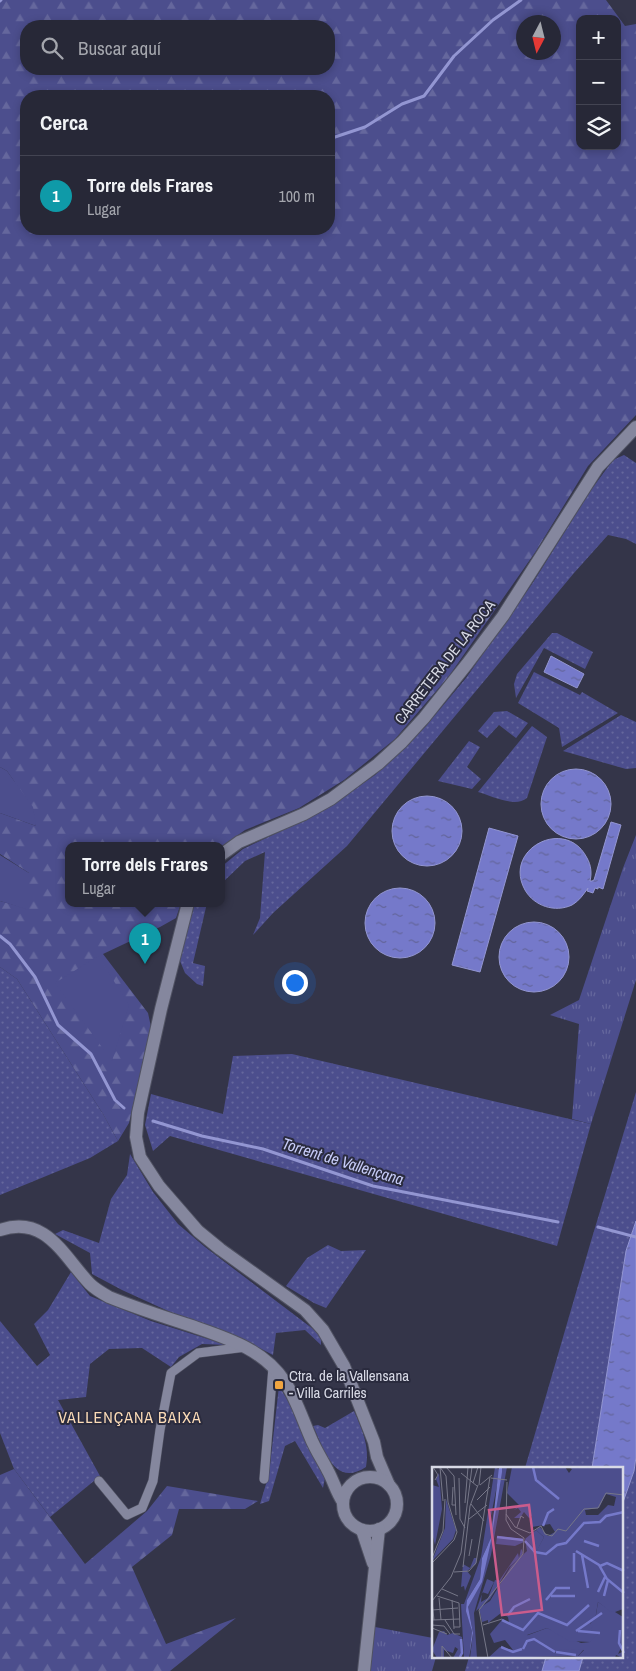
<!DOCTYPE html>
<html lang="es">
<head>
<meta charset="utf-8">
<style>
	:root { --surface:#272837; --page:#333442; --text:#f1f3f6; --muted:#a4a6ad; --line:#434452; --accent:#8c9099 }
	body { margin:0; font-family:"Archivo Narrow",sans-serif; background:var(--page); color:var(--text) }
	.controls { position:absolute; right:15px; top:15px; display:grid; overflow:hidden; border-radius:10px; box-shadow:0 2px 8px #0003 }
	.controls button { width:45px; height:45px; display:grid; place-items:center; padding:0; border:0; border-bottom:1px solid var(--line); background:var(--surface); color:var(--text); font:25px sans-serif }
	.compass { position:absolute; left:516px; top:15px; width:45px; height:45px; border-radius:50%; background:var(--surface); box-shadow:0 2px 8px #0003; rotate:187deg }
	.you { position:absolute; left:294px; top:982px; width:18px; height:18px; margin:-12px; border:4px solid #fff; border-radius:50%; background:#1a73e8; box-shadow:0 0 0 8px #1a73e833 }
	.badge { display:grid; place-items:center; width:32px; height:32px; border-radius:50%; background:var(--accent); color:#fff; font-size:16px; font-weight:700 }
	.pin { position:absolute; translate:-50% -41px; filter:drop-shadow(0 1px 2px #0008) }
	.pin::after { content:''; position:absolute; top:26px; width:18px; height:15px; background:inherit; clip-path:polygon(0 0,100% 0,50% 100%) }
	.popup { position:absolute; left:65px; top:842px; width:160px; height:65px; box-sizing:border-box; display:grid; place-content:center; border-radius:10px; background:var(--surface); filter:drop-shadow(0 1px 4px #0005); font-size:16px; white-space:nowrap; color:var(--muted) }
	.popup b { font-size:19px; color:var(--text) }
	.popup::after { content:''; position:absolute; left:50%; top:100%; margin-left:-10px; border:10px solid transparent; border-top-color:var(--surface) }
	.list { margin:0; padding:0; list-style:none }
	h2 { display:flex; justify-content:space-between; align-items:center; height:65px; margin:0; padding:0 20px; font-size:21px }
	h2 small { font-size:16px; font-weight:400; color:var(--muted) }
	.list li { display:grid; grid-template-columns:32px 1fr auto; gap:15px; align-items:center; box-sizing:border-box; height:80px; padding:0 20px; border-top:1px solid var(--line) }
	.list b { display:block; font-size:19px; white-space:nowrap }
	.list p { margin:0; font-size:16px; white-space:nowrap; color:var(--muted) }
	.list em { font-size:16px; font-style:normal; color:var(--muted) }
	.icon { flex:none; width:28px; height:28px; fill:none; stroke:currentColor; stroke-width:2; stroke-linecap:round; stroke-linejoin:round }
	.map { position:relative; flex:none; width:636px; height:1671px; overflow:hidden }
	.search { position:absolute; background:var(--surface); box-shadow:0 2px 8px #0003; left:20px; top:20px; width:315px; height:55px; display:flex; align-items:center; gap:12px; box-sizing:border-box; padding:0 18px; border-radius:20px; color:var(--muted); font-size:19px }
	.panel { position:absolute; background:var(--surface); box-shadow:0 2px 8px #0003; left:20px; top:90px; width:315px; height:145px; border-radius:20px }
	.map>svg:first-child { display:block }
</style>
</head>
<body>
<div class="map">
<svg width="636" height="1671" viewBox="0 0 636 1671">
	<defs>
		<pattern id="grass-dots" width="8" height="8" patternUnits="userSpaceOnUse" patternTransform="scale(1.25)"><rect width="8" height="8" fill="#4c4e8d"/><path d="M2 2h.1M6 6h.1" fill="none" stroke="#65679d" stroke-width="1.8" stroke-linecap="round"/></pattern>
		<pattern id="forest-firs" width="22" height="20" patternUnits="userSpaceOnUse" patternTransform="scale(1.25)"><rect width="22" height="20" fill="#4c4e8d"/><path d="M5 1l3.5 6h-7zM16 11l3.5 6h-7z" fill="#65679d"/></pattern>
		<pattern id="park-tufts" width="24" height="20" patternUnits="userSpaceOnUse" patternTransform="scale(1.25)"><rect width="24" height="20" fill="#4c4e8d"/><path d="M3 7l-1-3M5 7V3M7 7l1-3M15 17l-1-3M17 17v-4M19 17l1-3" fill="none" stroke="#65679d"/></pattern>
		<pattern id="water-ripples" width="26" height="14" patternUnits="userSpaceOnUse" patternTransform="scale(1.25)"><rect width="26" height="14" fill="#7579ca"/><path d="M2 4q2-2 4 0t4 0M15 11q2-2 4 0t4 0" fill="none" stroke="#63659b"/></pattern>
	</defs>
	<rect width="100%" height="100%" fill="#343549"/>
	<!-- grass -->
	<g fill="url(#grass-dots)">
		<polygon points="624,455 636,463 636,544 626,539 608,535 574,573 347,846 273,913 253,935 260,918 265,852 245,861 221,884 221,867 243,849 321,812 375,775 425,727 466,678 532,584 591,490 613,460"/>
		<polygon points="552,633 557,633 593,652 585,669 544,648 516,698 514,684 517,674"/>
		<polygon points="534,672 580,695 582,692 618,713 562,747 559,728 518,703"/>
		<polygon points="507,711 528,723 516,738 499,725 487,738 478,731 494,712"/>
		<polygon points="621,715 636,722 636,768 626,769 563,751"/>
		<path d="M532 726 547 737 527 798C515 808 492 796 478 792Z"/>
		<polygon points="469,741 480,747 467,767 481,779 472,789 438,781"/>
		<polygon points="195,903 207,903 193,963 205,966 203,986 197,984 185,973 180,961 188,923"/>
		<polygon points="0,967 17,979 103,1114 118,1141 90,1158 0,1195"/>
		<polygon points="292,1054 591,1124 557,1246 170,1136 153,1151 145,1125 151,1094 223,1114 233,1056"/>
		<polygon points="636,1092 636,1221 626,1252 592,1468 525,1468 591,1241"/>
		<polygon points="130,1154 153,1192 178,1224 205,1247 321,1335 321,1345 305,1330 276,1333 273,1355 234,1335 179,1316 122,1290 92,1274 90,1253 55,1234 63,1230 99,1243 111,1199 127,1175"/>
		<polygon points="328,1245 341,1251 366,1250 326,1308 314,1303 286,1286 307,1258"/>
		<polygon points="71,1272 90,1296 151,1321 227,1345 202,1344 179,1357 171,1367 142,1348 109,1349 90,1364 86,1397 58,1400 100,1476 50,1517 14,1469 0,1433 0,1321 37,1366 50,1355 34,1324 48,1310"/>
		<polygon points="279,1386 294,1411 325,1478 323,1488 295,1441 285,1446 269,1501 260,1504 269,1474"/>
		<path d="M354 1411C362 1429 370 1447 366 1467 334 1488 324 1449 313 1426L318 1425 325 1428Z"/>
		<polygon points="636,1457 636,1671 579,1671 583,1657 622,1657 622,1505 634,1471"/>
		<polygon points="469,1657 546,1657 542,1671 465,1671"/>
	</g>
	<!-- forest -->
	<g fill="url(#forest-firs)" fill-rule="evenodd">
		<path d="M0 0H606L625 26 636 24V415L588 466 536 551 449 676 395 739 344 780 299 808 245 830 221 847V845H69V903H181L176 918 160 927 103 954 148 1013 151 1027 129 1123 118 1141 103 1114 17 979 0 967V901L29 909V873L0 854V813L36 826 14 781 7 771 0 767ZM580 19H617V146H580ZM524 22H554V52H524ZM26 26H329V69H26ZM26 96H329V229H26Z"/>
		<polygon points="14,1469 85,1564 147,1511 167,1486 258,1501 245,1509 179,1509 172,1535 132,1567 166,1644 236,1618 170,1671 0,1671 0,1475"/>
	</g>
	<!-- park -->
	<g fill="url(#park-tufts)">
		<polygon points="636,835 636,980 591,1124 572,1119 579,1024 550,1015 579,1000 623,868"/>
		<polygon points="375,1627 433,1638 434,1657 436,1657 432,1671 370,1671"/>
	</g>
	<!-- garden -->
	<g fill="#4c4e8d">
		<polygon points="0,767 7,771 33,807 36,826 0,813"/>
		<polygon points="0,855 29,873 29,910 0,901"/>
		<polygon points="98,956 129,1005 112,1061 55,983"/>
	</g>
	<!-- water -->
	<g fill="url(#water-ripples)" stroke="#9396d2">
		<polygon points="551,656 584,674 577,688 544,672"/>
		<circle cx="576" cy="804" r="35"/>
		<circle cx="427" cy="831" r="35"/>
		<path d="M611 822 621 825 603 889 598 887V889L595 888 593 893 587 891 588 888C583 895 579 901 572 905 555 913 534 906 525 890 502 849 566 816 587 858 591 865 592 873 590 881H592L594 880Z"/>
		<polygon points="489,828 518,836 480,972 452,965"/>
		<circle cx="400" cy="923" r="35"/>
		<circle cx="534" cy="957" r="35"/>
		<polygon points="636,1221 636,1457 634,1471 622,1505 622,1468 592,1468 626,1251"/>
		<polygon points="546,1657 583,1657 579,1671 542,1671"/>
	</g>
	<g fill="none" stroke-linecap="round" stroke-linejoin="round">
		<!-- stream -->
		<g stroke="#9396d2" stroke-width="3">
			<polyline points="0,1 1,0"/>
			<polyline points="329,139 365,127 402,104 424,96 454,56 493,20 521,0"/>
			<polyline points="0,936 10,944 35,977 58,1025 91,1054 115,1100 124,1108"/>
			<polyline points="153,1121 202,1136 263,1149 373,1186 558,1222"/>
			<polyline points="598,1227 636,1237"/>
		</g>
		<defs>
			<g id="street">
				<polyline points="264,1479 273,1367"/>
				<polyline points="99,1481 127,1515 142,1508 153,1481 160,1430 171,1373 198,1353 246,1347"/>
			</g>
			<g id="secondary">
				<polyline points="221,855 239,842 304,814 331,799 378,764 402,742 424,718 467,664 503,616 598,467 636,427"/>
				<polyline points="188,903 161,1009 138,1113 136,1137 140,1157 159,1186 198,1231 220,1249 305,1310 323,1330 344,1366 374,1442 377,1457 389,1485"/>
				<path d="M0 1230C46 1214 64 1257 90 1284 95 1289 102 1293 109 1297 136 1308 164 1317 192 1326 226 1338 264 1349 285 1382 297 1400 303 1421 312 1441 317 1452 323 1461 328 1471 334 1482 336 1492 343 1502"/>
				<circle cx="370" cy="1504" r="27"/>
				<polyline points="362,1530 373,1563"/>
				<polyline points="364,1671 379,1529"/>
			</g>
		</defs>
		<!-- street casing -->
		<use href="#street" stroke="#505262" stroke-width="10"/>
		<!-- secondary casing -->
		<use href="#secondary" stroke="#505262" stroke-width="14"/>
		<!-- street -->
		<use href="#street" stroke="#85879e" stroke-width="9"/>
		<!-- secondary -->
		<use href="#secondary" stroke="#85879e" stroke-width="12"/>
	</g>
	<!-- markers -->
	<rect fill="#f1a540" stroke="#2a2b3e" stroke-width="2" x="274" y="1380" width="10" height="10" rx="2.5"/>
	<g text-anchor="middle" stroke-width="4" stroke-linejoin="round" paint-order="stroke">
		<!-- street labels -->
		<g font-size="15" fill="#d8dae6" stroke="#2a2b3e">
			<text transform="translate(445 662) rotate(-52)" y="5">CARRETERA DE LA ROCA</text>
		</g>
		<!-- poi labels -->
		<g font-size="15" fill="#d8dae6" stroke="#2a2b3e" text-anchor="start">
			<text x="289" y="1381">Ctra. de la Vallensana<tspan x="289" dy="17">- Villa Carriles</tspan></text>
		</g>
		<!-- water labels -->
		<g font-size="16" font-style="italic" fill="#c7ccf8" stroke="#2a2b3e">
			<text transform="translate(343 1161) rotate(17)" y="6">Torrent de Vallençana</text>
		</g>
		<!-- neighbourhood labels -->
		<g font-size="16" letter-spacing="1" fill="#fcdcb7" stroke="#2a2b3e">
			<text x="130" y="1423">VALLENÇANA BAIXA</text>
		</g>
	</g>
	<!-- overview -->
	<g transform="translate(432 1467)">
		<rect width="191" height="191" fill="#343549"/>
		<path d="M63 0 68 3 59 49V71L50 91 48 112 35 133 40 164 37 191H32L29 137H32L49 90ZM70 0H75L59 88 42 146 45 191H38L41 166 36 140 50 113ZM14 32 24 63 21 72 0 94 13 61ZM104 63 112 70 105 84 93 72ZM65 69 91 72 92 75 83 79 64 77ZM89 82 90 83 91 86 88 91 77 100 58 132 44 144 55 112 62 115 56 127 50 125 49 135 56 131 63 113 67 114 86 86 87 91ZM166 135 178 143 191 142 183 145 191 150V183L189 181 186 187 190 185 191 191 184 188 183 191H129L146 189 152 183 124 186 107 174 91 170 115 161 149 176 158 175 160 165H153L164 148ZM12 164 15 168 21 166 30 170 31 186 28 190 21 191 26 182 23 180 21 186 12 183V191H5L0 183 7 165Z" fill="#4c4e8d"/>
		<path d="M80 0H133L137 6 140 2 136 0H191V142L179 145 166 135 163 153 158 156 161 160 153 165 167 166 158 175 137 174 115 161 95 168 124 186 126 183 152 182 146 189 56 191 68 180 81 183 73 173 62 176 58 167 70 153 77 156 76 150 69 146 56 156V153L50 155 47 141 58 134 79 99 95 84 93 72 105 83 112 70 104 63 108 60 116 69 123 65 118 57 100 60V49L97 51 92 45 88 51H82L89 45 86 41 82 43 87 38 75 26ZM174 27 184 30 182 39 176 38 166 48H154L153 43 167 41ZM7 6 10 42 3 78 0 66V18L7 20 4 12Z" fill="#4c4e8d" fill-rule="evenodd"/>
		<path d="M42 91H45L44 97 35 104 39 109 33 124 32 119 29 120 31 97 38 101Z" fill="#4c4e8d"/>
		<path d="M67 0H70V5L59 74 50 115 36 140 41 166 37 191 40 164 34 144 35 133 48 112 50 91 59 71Z" fill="#7579ca"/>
		<path fill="none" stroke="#7579ca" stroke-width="2.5" d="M101 0 104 13 127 32M111 59 116 46 122 42M65 70 91 73M93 74 103 85 114 87 125 78 134 76 152 56 168 55 174 49 192 45M152 74 167 79M144 84 167 98 175 112 192 126M142 86V105M150 88 156 121M168 99 175 96 192 104M166 125 173 110M119 129H143M172 129 176 113M114 133 124 121H138M76 148 82 140 98 132M70 153 91 163 106 146 135 158 157 138M188 163 187 176 192 186M144 164 170 146M146 164 168 166M69 180 81 185 90 182M91 182 95 174 102 172 123 185M124 185 144 188M28 190 30 186 29 172"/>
		<path fill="none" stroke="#767788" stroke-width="1" d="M1 0 6 8 3 13M8 0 11 34M14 0 22 9 24 48M29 6 45 19M27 11 28 52 33 61M59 11 75 13M41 16 46 0M47 18 49 0M48 18 60 8M21 20 20 38H24M45 33 58 20M33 36 36 0M39 37 52 54M74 47 83 60 98 66 109 59 113 67 120 69 126 62 134 64 152 42 166 41 174 26 192 28M37 52 55 38M74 53 75 15M85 60 89 49 92 51M37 89 40 72M0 91 11 64 13 32M0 96 22 73 25 65 16 35 14 9 8 0M31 100 38 39 46 18M22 105 37 104 44 96 58 10M10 122 26 129M5 129 27 136 28 160H22M7 131 9 153M20 133 22 162M0 134 19 110 29 86 40 0M0 134 2 153M0 143 26 141M0 153 28 152M13 153 22 167H28M0 158 12 159 18 167M51 158 70 152M0 161 15 167M10 191V179L20 191M56 191 47 143 91 87 92 71 79 62 74 53"/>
		<path fill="#ca5c8c" fill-opacity="0.15" stroke="#ca5c8c" stroke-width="2.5" d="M97 38 110 143 70 148 57 43Z"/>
		<rect width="191" height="191" fill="none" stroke="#d8dae6" stroke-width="2.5"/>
	</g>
</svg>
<div class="controls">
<button>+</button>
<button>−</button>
<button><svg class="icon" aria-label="layers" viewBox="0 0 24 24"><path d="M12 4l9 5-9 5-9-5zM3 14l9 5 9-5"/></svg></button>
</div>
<svg class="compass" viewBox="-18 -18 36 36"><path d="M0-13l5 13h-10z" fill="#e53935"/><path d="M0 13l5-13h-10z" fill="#a4a6ad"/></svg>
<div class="you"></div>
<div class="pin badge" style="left:145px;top:964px;background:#0f9aa8">1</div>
<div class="popup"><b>Torre dels Frares</b>Lugar</div>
<div class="search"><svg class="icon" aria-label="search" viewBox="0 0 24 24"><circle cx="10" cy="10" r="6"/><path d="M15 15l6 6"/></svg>Buscar aquí</div>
<section class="panel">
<h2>Cerca<small></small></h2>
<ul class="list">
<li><span class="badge" style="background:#0f9aa8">1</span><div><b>Torre dels Frares</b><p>Lugar</p></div><em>100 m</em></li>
</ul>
</section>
</div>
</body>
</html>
